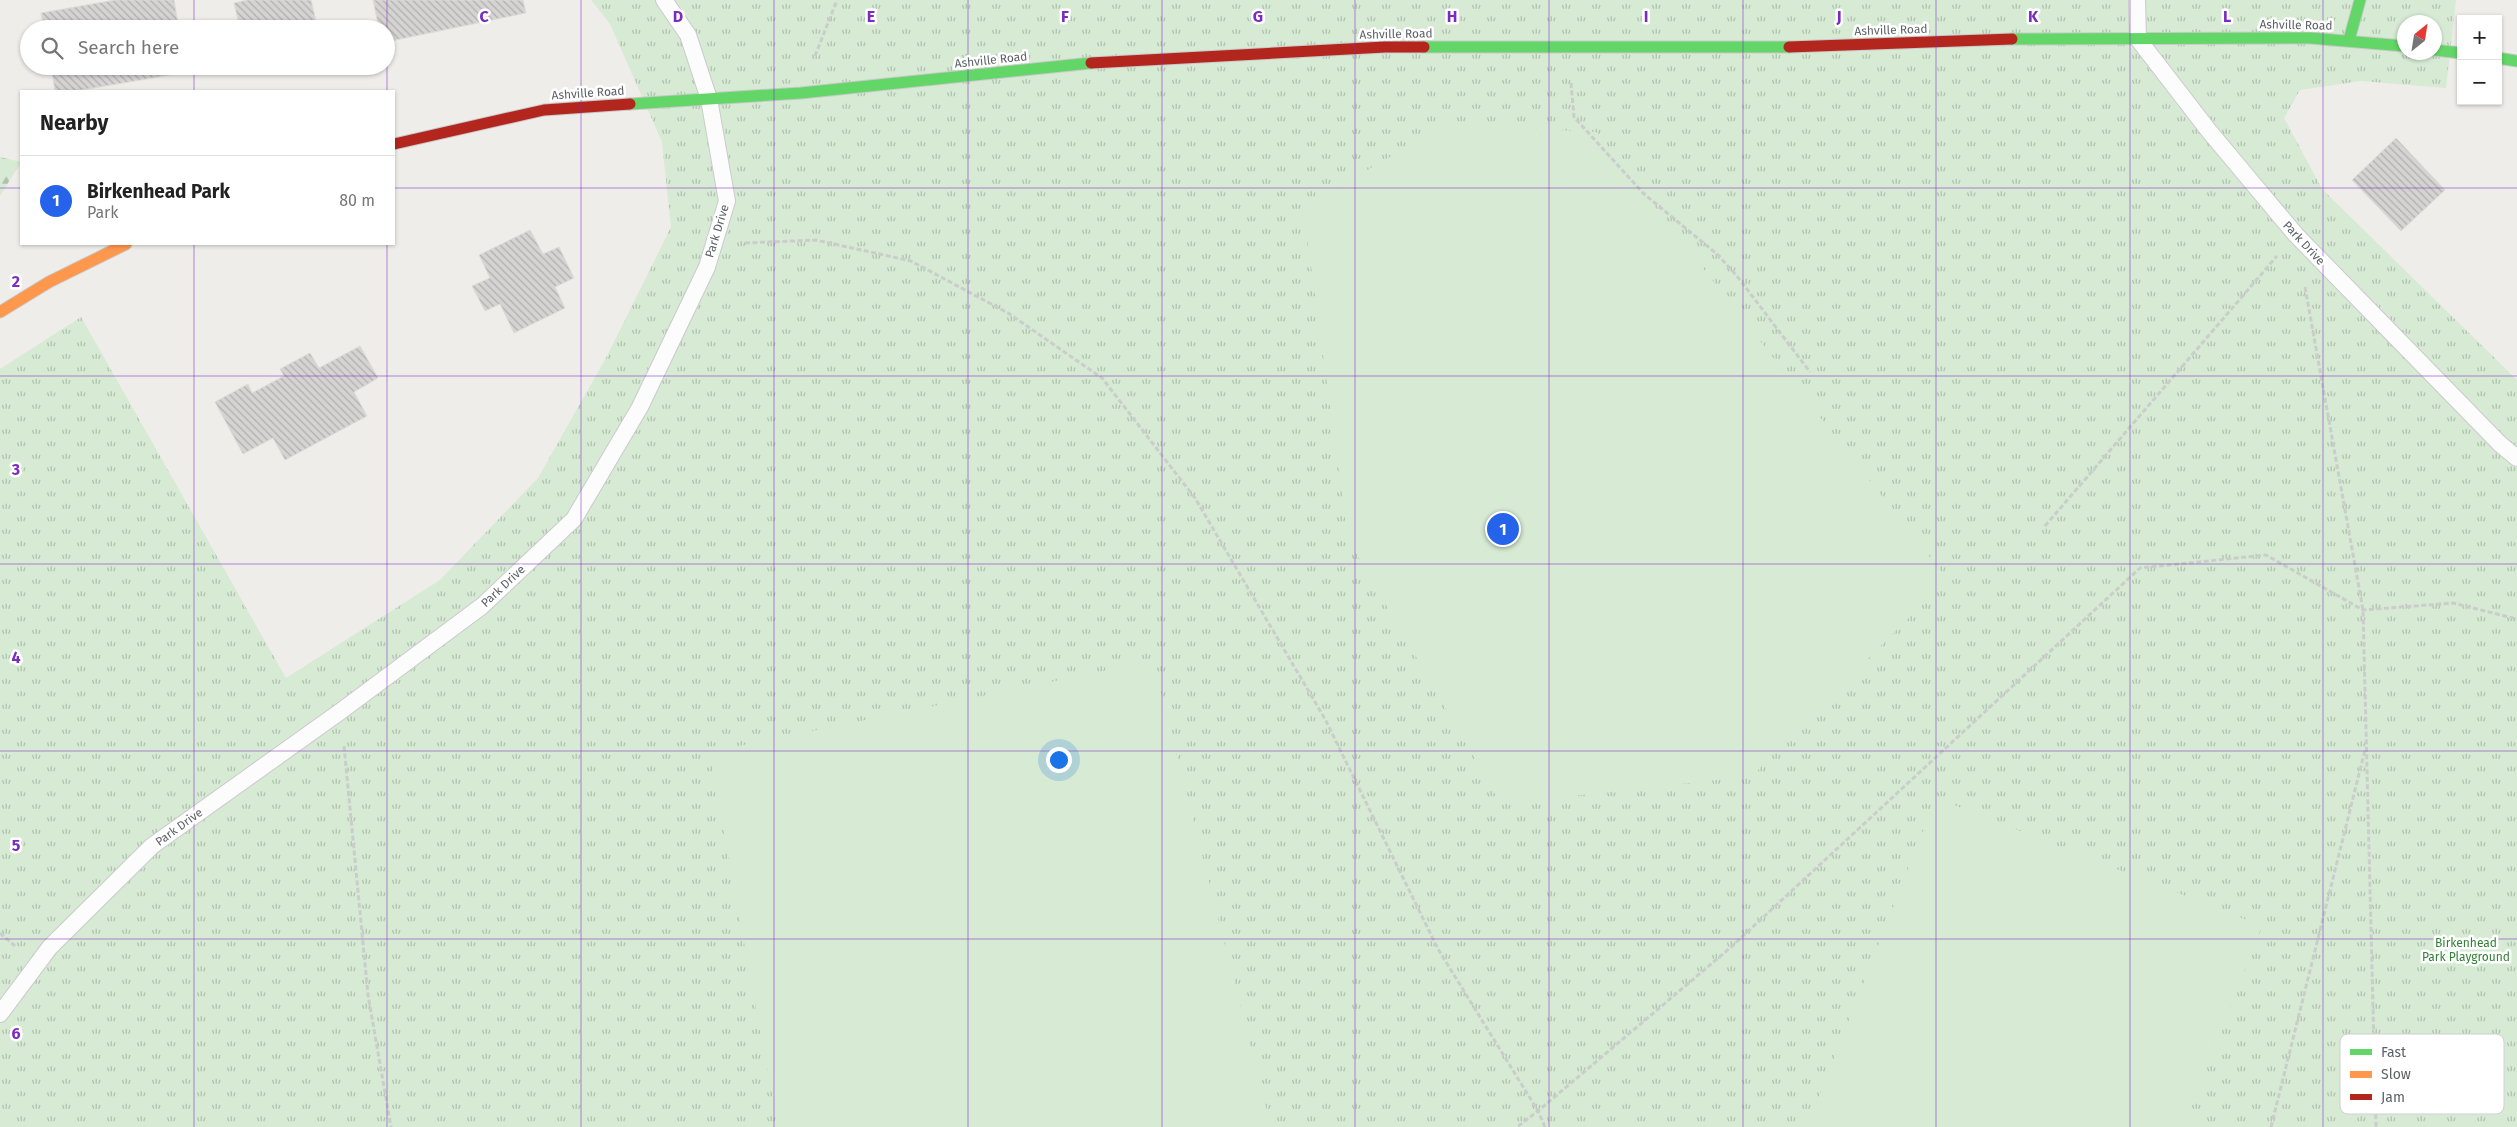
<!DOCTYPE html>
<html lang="en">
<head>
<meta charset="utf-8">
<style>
	:root { --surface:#fff; --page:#f2f2f2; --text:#222; --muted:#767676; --line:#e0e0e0; --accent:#2563eb }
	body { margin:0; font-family:"Fira Sans",sans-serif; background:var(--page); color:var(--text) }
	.controls { position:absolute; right:15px; top:15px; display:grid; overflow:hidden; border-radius:0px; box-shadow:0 1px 4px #0004 }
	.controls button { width:45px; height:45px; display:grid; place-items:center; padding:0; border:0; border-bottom:1px solid var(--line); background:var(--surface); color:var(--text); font:25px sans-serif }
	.compass { position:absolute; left:2397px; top:15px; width:45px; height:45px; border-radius:50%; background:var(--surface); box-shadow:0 1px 4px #0004; rotate:30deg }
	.you { position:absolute; left:1058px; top:759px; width:18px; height:18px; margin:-12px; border:4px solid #fff; border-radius:50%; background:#1a73e8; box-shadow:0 0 0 8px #1a73e833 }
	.badge { display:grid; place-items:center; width:32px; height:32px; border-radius:50%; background:var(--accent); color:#fff; font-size:16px; font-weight:700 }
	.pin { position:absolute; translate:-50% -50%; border:2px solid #fff; box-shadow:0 1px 5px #0006 }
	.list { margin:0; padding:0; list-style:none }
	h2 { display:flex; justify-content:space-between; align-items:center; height:65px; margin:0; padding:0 20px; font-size:21px }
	h2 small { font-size:16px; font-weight:400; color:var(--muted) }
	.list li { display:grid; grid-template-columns:32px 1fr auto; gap:15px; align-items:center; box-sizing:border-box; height:90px; padding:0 20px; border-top:1px solid var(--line) }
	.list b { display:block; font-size:19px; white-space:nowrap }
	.list p { margin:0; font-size:16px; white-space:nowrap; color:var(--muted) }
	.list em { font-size:16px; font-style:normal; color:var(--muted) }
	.icon { flex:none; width:28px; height:28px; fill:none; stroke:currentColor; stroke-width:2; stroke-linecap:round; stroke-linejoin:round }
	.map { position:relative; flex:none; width:2517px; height:1127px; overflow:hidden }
	.search { position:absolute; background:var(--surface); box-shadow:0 1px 4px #0004; left:20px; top:20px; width:375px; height:55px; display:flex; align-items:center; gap:12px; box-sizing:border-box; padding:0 18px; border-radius:28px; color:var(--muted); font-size:19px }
	.panel { position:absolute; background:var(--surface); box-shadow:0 1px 4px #0004; left:20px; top:90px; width:375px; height:155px; border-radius:0px }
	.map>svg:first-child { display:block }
</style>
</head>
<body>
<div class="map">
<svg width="2517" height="1127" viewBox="0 0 2517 1127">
	<defs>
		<pattern id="forest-firs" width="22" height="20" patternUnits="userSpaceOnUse" patternTransform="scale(1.25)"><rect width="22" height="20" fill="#d6ead4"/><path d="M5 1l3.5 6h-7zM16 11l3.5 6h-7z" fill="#b1c1b0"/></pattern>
		<pattern id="park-tufts" width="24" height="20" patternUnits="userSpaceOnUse" patternTransform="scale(1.25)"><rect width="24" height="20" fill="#d6ead4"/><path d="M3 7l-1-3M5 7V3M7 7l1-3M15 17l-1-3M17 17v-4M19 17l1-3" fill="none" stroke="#b1c1b0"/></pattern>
		<pattern id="building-back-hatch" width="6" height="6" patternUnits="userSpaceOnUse" patternTransform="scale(1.25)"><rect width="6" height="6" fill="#d5d4d2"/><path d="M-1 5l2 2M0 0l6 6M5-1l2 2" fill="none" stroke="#b0afae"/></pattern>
	</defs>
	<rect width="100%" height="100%" fill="#eeede9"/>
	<!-- forest -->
	<polygon fill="url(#forest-firs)" points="0,157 21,162 0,196"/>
	<!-- park -->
	<path fill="url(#park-tufts)" fill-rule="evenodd" d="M591 0H2456L2446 88 2361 81 2300 90 2284 118 2322 189 2517 380V1127H0V369L81 317 286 678 440 580 538 478 607 356 671 227 662 142 610 24ZM2404 22H2434V52H2404Z"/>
	<!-- pitch -->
	<g fill="#d6ead4">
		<polygon points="1447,124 1596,132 1947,579 1752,776 1501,804 1348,539 1303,207"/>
		<polygon points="1153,661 1271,1127 778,1127 709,752"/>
		<polygon points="1936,798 2262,926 2183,1127 1807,1127"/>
	</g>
	<!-- building -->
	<g fill="url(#building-back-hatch)" stroke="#dedcd8">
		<polygon points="115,0 174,0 179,29 44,29 41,13"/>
		<polygon points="247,0 311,0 318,29 240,29 234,3"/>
		<polygon points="373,0 523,0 526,13 386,42 386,29 379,29"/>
		<polygon points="51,66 186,66 187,72 76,91 55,91"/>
		<polygon points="249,66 280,66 251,73"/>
		<polygon points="2396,138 2445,190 2401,231 2352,180"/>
		<polygon points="530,230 543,254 559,247 574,278 555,287 565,308 514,333 500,304 485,311 472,286 490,278 479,255"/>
		<polygon points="360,346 378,378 354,392 367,416 285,460 273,438 243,454 215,402 248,384 252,393 284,376 280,369 310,353 319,368"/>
	</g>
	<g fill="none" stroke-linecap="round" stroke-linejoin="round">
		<defs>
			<g id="lane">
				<polyline points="2137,0 2138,39 2209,131 2296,235 2500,444 2517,458"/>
				<polyline points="0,1014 50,947 152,846 341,711 482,606 574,519 640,407 707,267 727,201 709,99 688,35 664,0"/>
			</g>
			<g id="fast">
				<polyline points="2012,39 2310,38 2404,46"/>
				<polyline points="2349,40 2360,0"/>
				<polyline points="1424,47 1789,47"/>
				<polyline points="2434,50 2461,53"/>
				<polyline points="2498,58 2517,61"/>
				<polyline points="630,104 801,93 1091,63"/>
			</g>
			<polyline id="slow" points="0,312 49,282 126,244"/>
			<g id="jam">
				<polyline points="1789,47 2012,39"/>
				<polyline points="1091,63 1385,47 1424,47"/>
				<polyline points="394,144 544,110 630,104"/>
			</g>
		</defs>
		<!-- lane casing -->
		<use href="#lane" stroke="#cacbcb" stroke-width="18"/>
		<!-- fast casing -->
		<use href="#fast" stroke="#c9c9ca" stroke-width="13"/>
		<!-- slow casing -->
		<use href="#slow" stroke="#c9c9ca" stroke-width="13"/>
		<!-- jam casing -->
		<use href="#jam" stroke="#c9c9ca" stroke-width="13"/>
		<!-- path -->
		<g stroke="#cacecb" stroke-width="3" stroke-dasharray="5 2.5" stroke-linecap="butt">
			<polyline points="815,56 837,0"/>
			<polyline points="1571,83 1574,117 1644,194 1717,254 1737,276 1810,372"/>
			<polyline points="745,243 816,240 911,261 1008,313 1102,378 1195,498 1325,719 1438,949 1538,1111 1517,1127"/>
			<polyline points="2305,287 2363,610 2376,1127"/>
			<polyline points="2045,526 2277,256"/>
			<polyline points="344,746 368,995 391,1127"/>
			<polyline points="0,933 15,946"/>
			<polyline points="1545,1127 1538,1111 1730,948 2140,568 2266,555 2363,610 2453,603 2517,619"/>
			<polyline points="2271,1127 2365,750"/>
		</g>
		<!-- lane -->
		<use href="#lane" stroke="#fcfcfc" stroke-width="16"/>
		<!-- fast -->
		<use href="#fast" stroke="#63d668" stroke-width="11"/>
		<!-- slow -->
		<use href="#slow" stroke="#ff974d" stroke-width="11"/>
		<!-- jam -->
		<use href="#jam" stroke="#b3261e" stroke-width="11"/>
	</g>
	<!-- grid -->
	<path fill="none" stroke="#7b2cbf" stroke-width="1" stroke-opacity="0.55" d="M194 0V29M387 0V91M581 0V1127M774 0V1127M968 0V1127M1162 0V1127M1355 0V1127M1549 0V1127M1743 0V1127M1936 0V1127M2130 0V1127M2323 0V1127M194 66V91M0 188H21M394 188H2517M194 244V1127M387 244V1127M0 376H2517M0 564H2517M0 751H2517M0 939H2517"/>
	<g text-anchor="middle" stroke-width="5" stroke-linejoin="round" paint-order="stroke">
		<!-- street labels -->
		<g font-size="12" fill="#5e6267" stroke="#fff">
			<text transform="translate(2296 25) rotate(1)" y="4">Ashville Road</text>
			<text transform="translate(1891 30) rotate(-2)" y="4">Ashville Road</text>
			<text transform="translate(1396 34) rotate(-1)" y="4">Ashville Road</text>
			<text transform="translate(991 60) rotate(-6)" y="4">Ashville Road</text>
			<text transform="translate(588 93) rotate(-4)" y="4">Ashville Road</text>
			<text transform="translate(717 231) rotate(-73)" y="4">Park Drive</text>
			<text transform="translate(2304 243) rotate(47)" y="4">Park Drive</text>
			<text transform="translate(503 586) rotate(-43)" y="4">Park Drive</text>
			<text transform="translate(179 827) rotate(-36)" y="4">Park Drive</text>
		</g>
		<!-- park labels -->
		<g font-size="12" fill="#328236" stroke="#fff">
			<text x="2466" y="947">Birkenhead<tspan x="2466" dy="14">Park Playground</tspan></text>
		</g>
	</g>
	<!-- legend -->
	<rect x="2340" y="1034" width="164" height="80" rx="8" fill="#fff" stroke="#cfd0d1" stroke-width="1"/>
	<rect x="2350" y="1049" width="22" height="6" fill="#63d668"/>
	<rect x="2350" y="1071" width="22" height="7" fill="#ff974d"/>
	<rect x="2350" y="1094" width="22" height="6" fill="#b3261e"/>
	<g font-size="14" fill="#5e6267">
		<text x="2381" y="1057">Fast</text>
		<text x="2381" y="1079">Slow</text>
		<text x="2381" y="1102">Jam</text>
	</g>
	<g font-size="16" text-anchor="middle" font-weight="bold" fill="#7b2cbf" stroke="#fff" stroke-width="5" stroke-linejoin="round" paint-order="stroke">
		<text x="484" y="22">C</text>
		<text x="678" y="22">D</text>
		<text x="871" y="22">E</text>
		<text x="1065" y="22">F</text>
		<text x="1258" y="22">G</text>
		<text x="1452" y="22">H</text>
		<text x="1646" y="22">I</text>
		<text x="1839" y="22">J</text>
		<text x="2033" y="22">K</text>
		<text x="2227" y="22">L</text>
		<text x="16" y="287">2</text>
		<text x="16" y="475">3</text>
		<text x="16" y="663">4</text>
		<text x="16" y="851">5</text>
		<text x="16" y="1039">6</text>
	</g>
</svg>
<div class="controls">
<button>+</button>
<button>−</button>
</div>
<svg class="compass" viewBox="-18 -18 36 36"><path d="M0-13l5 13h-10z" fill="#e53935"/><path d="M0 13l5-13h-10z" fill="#767676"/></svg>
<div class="you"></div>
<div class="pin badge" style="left:1503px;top:529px">1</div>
<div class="search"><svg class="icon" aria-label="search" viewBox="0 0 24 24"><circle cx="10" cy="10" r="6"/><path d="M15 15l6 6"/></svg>Search here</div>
<section class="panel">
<h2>Nearby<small></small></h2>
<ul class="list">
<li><span class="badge">1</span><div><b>Birkenhead Park</b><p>Park</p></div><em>80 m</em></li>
</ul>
</section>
</div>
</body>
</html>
